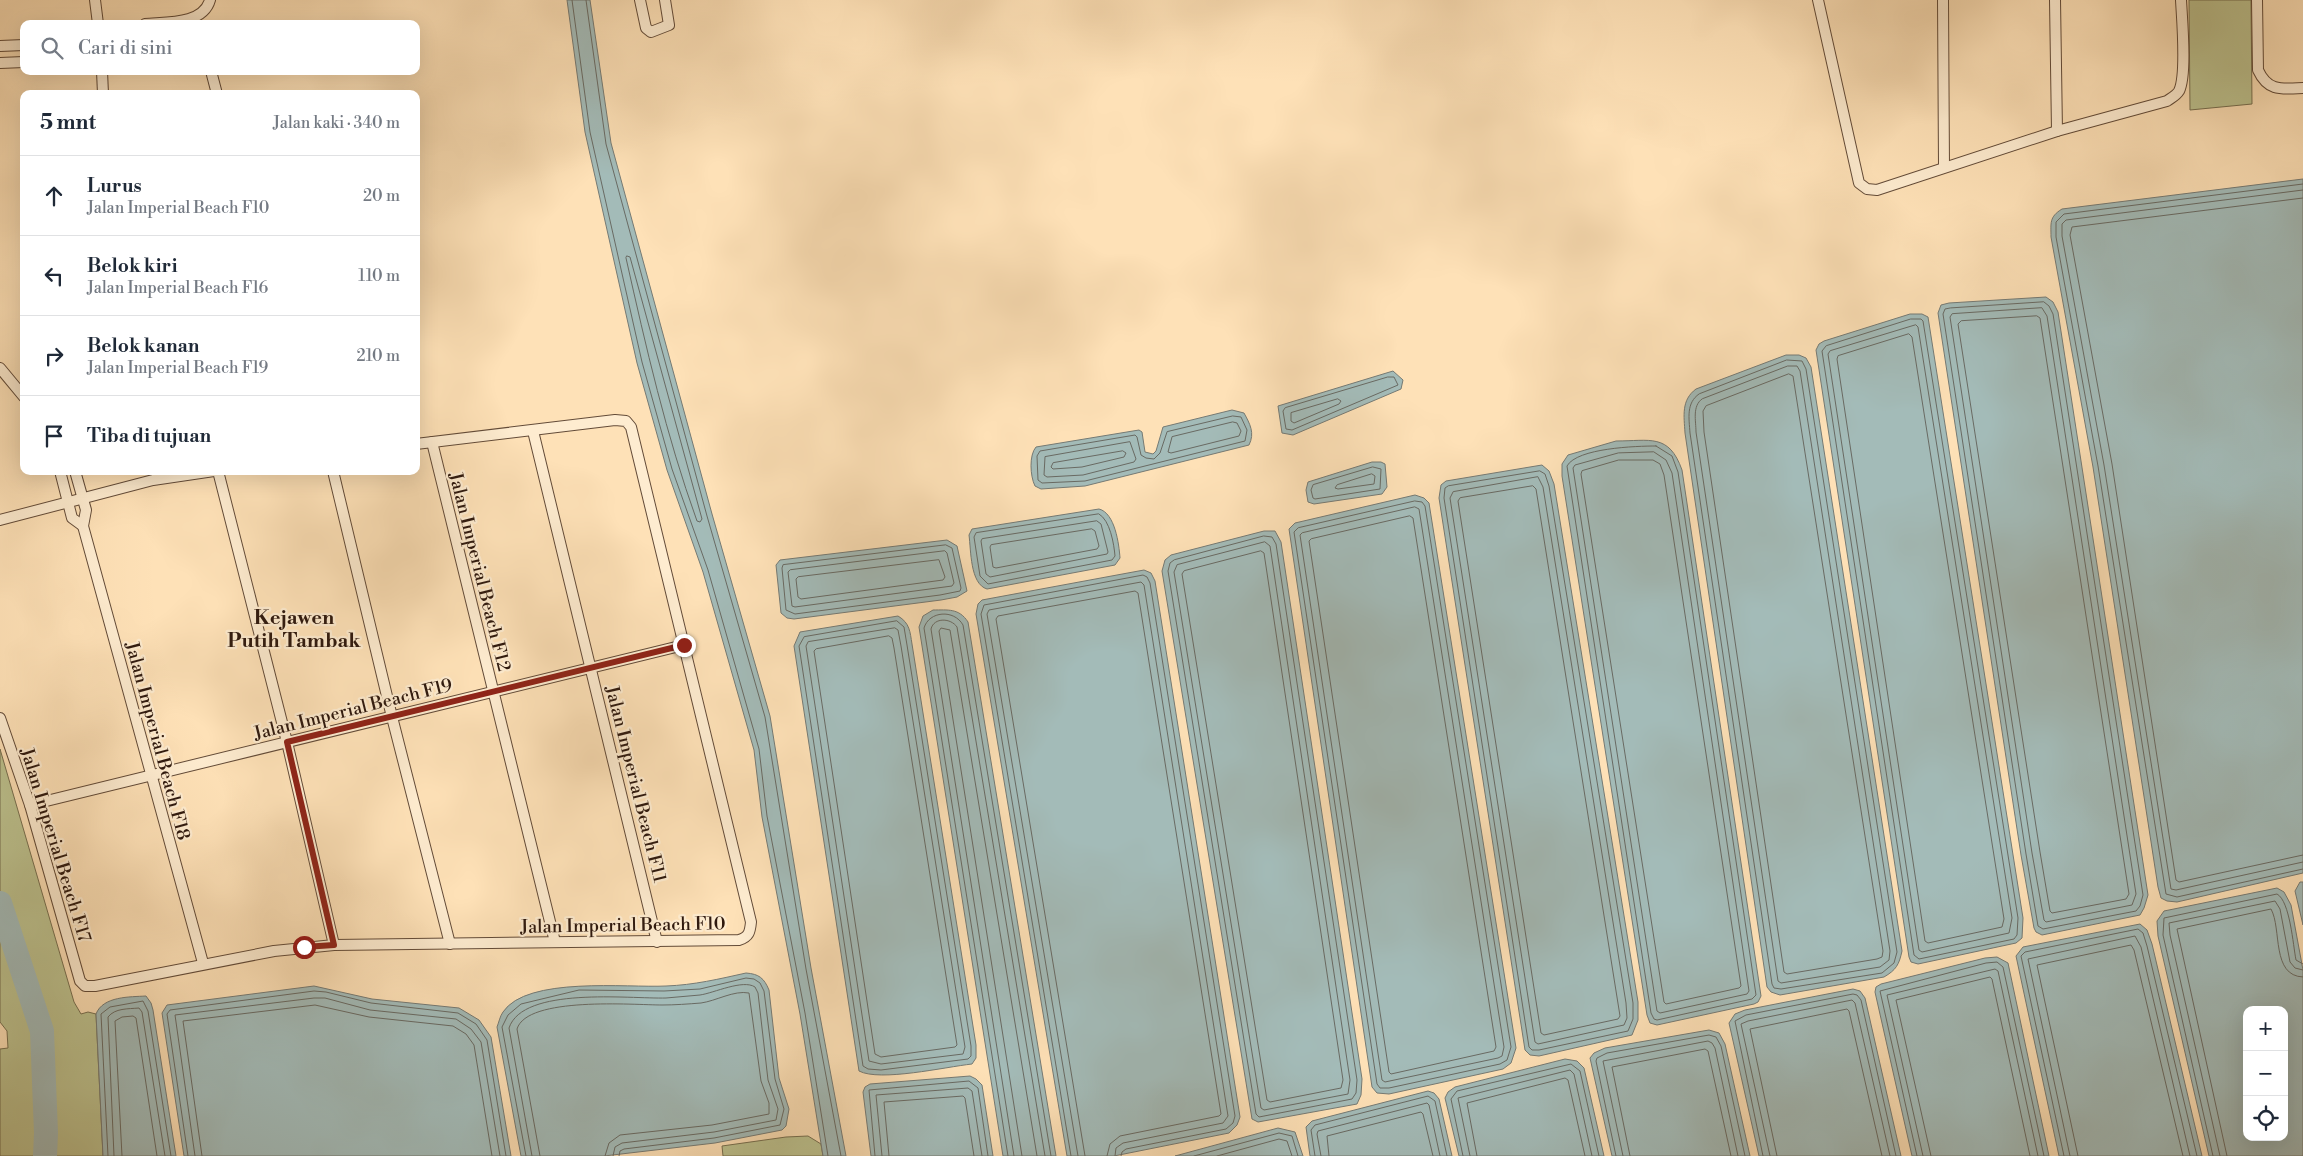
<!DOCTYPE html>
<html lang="id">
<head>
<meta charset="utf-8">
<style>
	:root { --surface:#fff; --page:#f2f2f3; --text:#1f2937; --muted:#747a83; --line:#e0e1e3 }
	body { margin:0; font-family:"Libre Bodoni",serif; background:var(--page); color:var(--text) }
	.controls { position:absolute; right:15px; bottom:15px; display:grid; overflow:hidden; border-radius:10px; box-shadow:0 5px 20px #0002 }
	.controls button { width:45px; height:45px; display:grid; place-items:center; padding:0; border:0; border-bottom:1px solid var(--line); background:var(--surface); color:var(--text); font:25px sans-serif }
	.stop { position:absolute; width:15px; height:15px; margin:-11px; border:4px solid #8f2418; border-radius:50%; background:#fff }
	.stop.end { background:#8f2418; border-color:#fff; box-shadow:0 1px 5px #0008 }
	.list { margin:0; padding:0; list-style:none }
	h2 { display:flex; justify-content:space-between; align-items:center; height:65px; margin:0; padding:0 20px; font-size:21px }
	h2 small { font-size:16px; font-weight:400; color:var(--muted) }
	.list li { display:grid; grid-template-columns:32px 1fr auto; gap:15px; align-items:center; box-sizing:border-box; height:80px; padding:0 20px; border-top:1px solid var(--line) }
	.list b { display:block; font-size:19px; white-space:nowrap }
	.list p { margin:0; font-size:16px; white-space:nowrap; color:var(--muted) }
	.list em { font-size:16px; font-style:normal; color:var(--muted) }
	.icon { flex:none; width:28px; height:28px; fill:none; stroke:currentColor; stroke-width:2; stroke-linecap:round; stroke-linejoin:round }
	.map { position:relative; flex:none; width:2303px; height:1156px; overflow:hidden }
	.search { position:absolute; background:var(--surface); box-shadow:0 5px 20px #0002; left:20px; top:20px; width:400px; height:55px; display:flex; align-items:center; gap:12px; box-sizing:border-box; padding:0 18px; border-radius:10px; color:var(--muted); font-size:19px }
	.panel { position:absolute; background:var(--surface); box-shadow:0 5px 20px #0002; left:20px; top:90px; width:400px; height:385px; border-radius:10px }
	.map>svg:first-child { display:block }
</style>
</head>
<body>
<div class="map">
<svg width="2303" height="1156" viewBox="0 0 2303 1156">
	<rect width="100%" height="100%" fill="#fee1b7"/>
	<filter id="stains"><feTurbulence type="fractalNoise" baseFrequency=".004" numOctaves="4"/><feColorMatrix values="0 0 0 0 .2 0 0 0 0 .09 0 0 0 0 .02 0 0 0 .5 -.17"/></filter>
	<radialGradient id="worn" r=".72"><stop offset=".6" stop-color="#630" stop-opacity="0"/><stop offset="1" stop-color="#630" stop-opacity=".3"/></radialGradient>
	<!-- green -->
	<g fill="#bdc390" stroke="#766e4f">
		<polygon points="2189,0 2251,0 2252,104 2190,110"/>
		<polygon points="0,749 74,1002 81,1014 88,1012 96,1014 103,1156 0,1156 0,1049 8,1048 7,1031 0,1022"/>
		<polygon points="808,1136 821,1144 823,1156 723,1156 722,1146 786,1137"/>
	</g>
	<!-- water -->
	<g fill="#a3bbb8" stroke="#757a74" fill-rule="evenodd">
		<polygon points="567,0 590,0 611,143 712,514 770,716 811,968 846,1156 823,1156 800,1014 762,817 754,750 703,572 667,470 637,363 585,132"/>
		<path d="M2303 179V873L2177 902 2167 901 2161 898 2158 887 2093 467 2051 237C2051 223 2049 217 2062 209Z"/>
		<polygon points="2046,297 2053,302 2058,312 2148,895 2144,908 2140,915 2042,935 2036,932 2034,928 2021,855 1938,313 1941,305 1949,303"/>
		<polygon points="1910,314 1922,314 1928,317 2023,918 2022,938 2016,943 1918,964 1911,962 1909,957 1816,350 1819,344 1824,341"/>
		<path d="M1786 355H1799L1806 358 1811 367 1902 951C1899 965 1896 970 1884 977L1780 995 1771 992 1767 987 1685 433C1684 416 1681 400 1696 389Z"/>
		<polygon points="1393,371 1403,380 1401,389 1293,435 1282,433 1278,406"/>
		<path d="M1232 410 1244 413C1250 424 1255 433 1249 445L1085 486 1041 489 1035 486C1030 476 1029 455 1036 447L1139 430 1142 432 1145 452 1153 454 1156 451 1163 427Z"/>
		<path d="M1616 441C1650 441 1669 433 1682 470L1761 996 1758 1002 1754 1004 1657 1025 1650 1023 1647 1015 1562 476V464L1568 455Z"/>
		<polygon points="1372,462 1381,462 1385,464 1387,487 1382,494 1314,504 1308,502 1306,490 1308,482"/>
		<polygon points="1542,465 1549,471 1554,484 1638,1002 1638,1020 1632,1035 1539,1056 1530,1055 1525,1050 1439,498 1441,485 1446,481"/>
		<polygon points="1415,495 1424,498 1429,503 1516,1048 1511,1063 1503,1069 1389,1094 1377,1093 1372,1087 1289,529 1295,523"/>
		<path d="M1099 509C1115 513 1119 544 1120 558L1115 565 987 589C970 584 971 550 969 535L972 529Z"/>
		<polygon points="1264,531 1275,531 1281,542 1362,1079 1361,1095 1357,1104 1258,1122 1252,1119 1162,571 1165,560 1171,555"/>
		<polygon points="947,540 957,546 967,591 957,597 941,600 794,619 787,618 781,613 776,565 780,560"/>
		<polygon points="1144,570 1151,573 1155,581 1240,1117 1237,1125 1229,1133 1114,1156 1067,1156 976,614 978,604 982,600"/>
		<path d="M933 610C948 610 959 608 968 622L1056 1156H1003L919 627 923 616Z"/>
		<path d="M898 616C910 623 910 632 912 644L976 1045V1058L972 1064C945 1067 880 1082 859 1071L794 646 800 632Z"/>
		<polygon points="2300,882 2303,882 2303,925 2295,891"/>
		<path d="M2277 888 2284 892 2291 905 2303 970V1156H2209L2158 936 2157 921 2164 911ZM2247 1010H2284V1137H2247Z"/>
		<polygon points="2140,924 2147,930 2152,944 2202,1156 2059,1156 2016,956 2023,947"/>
		<polygon points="1997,957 2008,963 2049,1156 1912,1156 1875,992 1876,987 1881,984 1985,958"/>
		<path d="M746 973C759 974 764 978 769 990L779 1078 789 1109 786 1126 782 1130 715 1143 604 1156H521L497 1027C499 1022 500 1016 503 1012 527 976 627 988 666 986 694 985 719 979 746 973Z"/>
		<polygon points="314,986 372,999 459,1008 479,1020 491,1037 511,1156 184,1156 162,1013 167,1005"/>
		<polygon points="1853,989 1860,991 1865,998 1901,1156 1759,1156 1729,1023 1735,1014 1745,1010"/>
		<path d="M146 996 151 1003 153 1010 176 1156H103L96 1014C103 996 130 997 146 996Z"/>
		<polygon points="1709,1030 1719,1033 1725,1044 1750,1156 1612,1156 1590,1058 1594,1053 1605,1048"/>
		<polygon points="1565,1059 1577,1061 1584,1068 1604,1156 1459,1156 1445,1098 1448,1092 1455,1087"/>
		<polygon points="970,1076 976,1079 982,1085 993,1156 871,1156 863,1092 865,1087 870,1084"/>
		<polygon points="1428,1091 1434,1093 1439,1099 1452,1156 1310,1156 1306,1127 1312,1121"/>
		<polygon points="1278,1128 1295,1132 1303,1156 1175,1156"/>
	</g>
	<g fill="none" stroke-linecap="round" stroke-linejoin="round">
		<!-- shore -->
		<g stroke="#696a63" stroke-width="1">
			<polyline points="572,0 590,132 642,362 672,469 708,570 759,749 767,816 805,1013 828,1156"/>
			<polyline points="586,0 606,144 707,516 765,717 806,969 841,1156"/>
			<polyline points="2303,184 2064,214 2056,222 2056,237 2098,466 2166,894 2177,897 2303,869"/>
			<polyline points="2303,190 2066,220 2062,224 2062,236 2104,465 2171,889 2176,890 2303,862"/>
			<polyline points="2303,198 2072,227 2070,235 2112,464 2176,880 2179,882 2303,855"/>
			<path d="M627 256 630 257 702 519 700 522 697 521C666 435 646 347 626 258Z"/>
			<polygon points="2044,302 2049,306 2053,314 2143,895 2140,906 2136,911 2043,929 2038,926 2026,854 1943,314 1945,309 1950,308"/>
			<polygon points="2042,308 2047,316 2136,894 2132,905 2046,922 2044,920 2032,853 1950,317 1952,314"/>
			<polygon points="2037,316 2040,318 2129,894 2126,899 2052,913 2050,911 2040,852 1958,324 1961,321"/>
			<polygon points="1911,319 1921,319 1923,321 2018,918 2017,935 2014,939 1919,959 1914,955 1822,351 1826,346"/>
			<polygon points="1916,325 1918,327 2012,918 2009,933 1922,952 1919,950 1828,354 1830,351"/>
			<polygon points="1909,334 1912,337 2004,919 2002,927 1928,943 1925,941 1837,359 1838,356"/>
			<path d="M1787 360 1802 361 1806 369 1897 952 1894 963 1882 973 1781 989 1774 988 1772 984 1690 433C1689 418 1686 403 1699 394Z"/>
			<path d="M1788 366H1797L1800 371 1890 951 1889 960 1880 967 1781 983 1778 981 1696 432C1696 421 1692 406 1702 399Z"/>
			<polygon points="1789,374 1793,376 1883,951 1882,957 1877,959 1787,974 1784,972 1704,432 1703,411 1706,406"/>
			<polygon points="1388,377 1394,377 1398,385 1292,430 1286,429 1283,411 1285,408"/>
			<polygon points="1338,399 1341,401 1339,404 1294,423 1291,421 1291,413"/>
			<polygon points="1233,416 1241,417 1247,430 1245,441 1085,481 1042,483 1038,480 1037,456 1040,451 1135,435 1137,437 1141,455 1146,458 1154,459 1160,453 1167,432"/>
			<polygon points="1233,422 1237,423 1241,431 1239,436 1171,453 1168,452 1172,437"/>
			<polygon points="1130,442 1136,459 1134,462 1083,475 1047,477 1044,475 1045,457"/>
			<path d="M1656 446 1672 456 1678 472 1756 995 1752 999 1657 1020 1654 1019 1651 1013 1567 466C1577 448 1636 446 1656 446Z"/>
			<polygon points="1123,451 1126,453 1124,457 1082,467 1053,469 1051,467 1053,463"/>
			<polygon points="1654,452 1666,460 1672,473 1749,991 1747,994 1660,1013 1657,1011 1573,468 1575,465 1618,453"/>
			<polygon points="1619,460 1653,460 1660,464 1664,475 1741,986 1739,988 1666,1004 1664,1002 1581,474 1582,471"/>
			<polygon points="1373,467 1381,469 1380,489 1315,499 1313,498 1311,490 1313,485"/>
			<polygon points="1540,471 1545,474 1549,486 1633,1003 1633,1019 1628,1031 1539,1050 1532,1050 1529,1047 1444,498 1445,488 1448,486"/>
			<polygon points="1372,474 1375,476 1374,484 1338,489 1335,488 1337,485"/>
			<polygon points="1538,477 1543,487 1626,1003 1627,1018 1624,1025 1538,1044 1535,1042 1450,498 1453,492"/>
			<polygon points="1533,486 1536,489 1620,1016 1618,1019 1544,1035 1541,1033 1458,501 1460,498"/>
			<polygon points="1415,501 1422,502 1425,506 1511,1047 1507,1060 1500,1064 1389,1088 1380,1088 1377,1084 1294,532 1298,528"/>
			<polygon points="1415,507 1419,509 1504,1047 1502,1056 1498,1058 1385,1082 1382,1080 1300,535 1302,533"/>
			<path d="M1099 514C1110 520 1114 544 1115 556L1112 560 988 584 980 576 974 537 976 533Z"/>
			<polygon points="1410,516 1413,518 1496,1047 1494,1051 1391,1074 1389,1072 1309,541 1311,539"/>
			<polygon points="1097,521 1101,524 1108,552 1107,554 990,577 986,574 981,541 982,539"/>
			<polygon points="1092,529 1095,531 1099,546 1097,549 996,568 993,567 990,547 991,545"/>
			<polygon points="1264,536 1272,537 1276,544 1357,1080 1356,1093 1352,1099 1259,1117 1256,1114 1168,571 1170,563 1174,560"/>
			<polygon points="1265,542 1270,546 1350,1080 1348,1094 1264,1110 1261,1108 1174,572 1177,565"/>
			<polygon points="946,545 952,548 961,588 960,591 940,595 795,614 786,610 782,568 783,565"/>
			<polygon points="945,551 947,553 954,583 952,586 795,607 792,606 788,572 790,570"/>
			<polygon points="1261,551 1264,553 1343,1080 1341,1088 1270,1102 1267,1100 1182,574 1184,571"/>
			<polygon points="939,560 945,577 943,580 801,599 798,597 796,579 798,577"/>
			<polygon points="897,621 904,627 907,645 971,1046 971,1056 968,1059 881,1070 868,1069 863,1066 799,646 804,637"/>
			<polygon points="895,628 898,630 901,646 965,1047 963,1054 881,1064 869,1061 806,646 808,642"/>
			<polygon points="889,636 892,638 894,648 957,1045 955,1047 881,1057 875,1054 814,651 816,649"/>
			<polyline points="108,1156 101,1014 110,1007 143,1001 148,1011 171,1156"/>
			<path d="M114 1156 108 1017C115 1008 128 1009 139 1008L142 1012 165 1156"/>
			<polyline points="122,1156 115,1021 122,1017 133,1016 136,1018 157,1156"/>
			<polyline points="188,1156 167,1014 170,1010 314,991 326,992 371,1003 458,1013 476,1024 487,1040 506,1156"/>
			<polyline points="195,1156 175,1015 314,998 325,998 370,1010 456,1019 471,1029 481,1042 500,1156"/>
			<polyline points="202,1156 183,1021 315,1005 369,1017 453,1026 466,1034 474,1045 492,1156"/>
			<polyline points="526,1156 502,1027 508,1015 521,1004 579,990 664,991 700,989 746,978 754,979 760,983 764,991 775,1079 784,1109 780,1125 714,1138 624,1149 620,1151 619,1156"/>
			<path d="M532 1156 509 1028C523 986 629 999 666 998 677 997 689 996 700 995 714 993 743 979 755 987L758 993 768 1080 778 1109 776 1120 714 1132 622 1143 615 1147 613 1156"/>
			<path d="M540 1156 517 1029C527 996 634 1005 662 1005 675 1005 688 1004 701 1003 716 1001 734 990 749 993L761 1081 769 1103V1114L712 1125 620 1135 609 1143 605 1156"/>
			<polyline points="875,1156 869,1090 969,1081 978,1088 988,1156"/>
			<polyline points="882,1156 876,1095 968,1088 972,1091 982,1156"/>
			<polyline points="889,1156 884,1102 963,1096 965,1098 974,1156"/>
			<path d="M1008 1156 924 628C929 611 954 609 963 625L1051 1156"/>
			<path d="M1014 1156 931 629C934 617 951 618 957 627L1045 1156"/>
			<polyline points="1022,1156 939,631 941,628 950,630 1037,1156"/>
			<polyline points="1071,1156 981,614 984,605 1143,575 1147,577 1150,583 1235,1116 1233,1123 1226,1129 1126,1149 1122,1152 1121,1156"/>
			<polyline points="1078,1156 987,614 989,610 1141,582 1144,585 1228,1116 1223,1123 1123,1143 1116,1148 1115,1156"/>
			<polyline points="1085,1156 996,619 998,616 1135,591 1138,593 1221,1114 1219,1116 1120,1136 1110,1144 1107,1156"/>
			<polyline points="1194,1156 1279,1133 1292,1136 1298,1156"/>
			<polyline points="1217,1156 1279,1139 1287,1141 1292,1156"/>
			<polyline points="1315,1156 1311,1130 1315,1125 1428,1096 1435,1101 1447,1156"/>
			<polyline points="1321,1156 1317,1134 1318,1131 1427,1103 1429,1105 1440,1156"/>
			<polyline points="1329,1156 1327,1136 1421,1112 1423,1114 1433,1156"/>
			<polyline points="1463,1156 1451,1099 1457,1091 1571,1064 1580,1071 1599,1156"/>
			<polyline points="1470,1156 1458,1098 1570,1070 1574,1074 1592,1156"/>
			<polyline points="1477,1156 1467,1103 1565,1078 1568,1080 1585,1156"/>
			<polyline points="1616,1156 1596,1061 1597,1058 1607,1053 1709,1035 1716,1037 1721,1046 1745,1156"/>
			<polyline points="1623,1156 1603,1061 1708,1041 1712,1043 1715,1048 1738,1156"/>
			<polyline points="1630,1156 1612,1067 1705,1049 1708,1051 1731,1156"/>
			<polyline points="1763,1156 1735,1021 1746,1015 1853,994 1857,995 1861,1000 1896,1156"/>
			<polyline points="1770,1156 1741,1024 1748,1021 1852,1000 1855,1003 1890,1156"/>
			<polyline points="1777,1156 1750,1029 1847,1009 1849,1011 1882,1156"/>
			<polyline points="1917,1156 1880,991 1986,963 1997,962 2003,967 2044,1156"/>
			<polyline points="1923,1156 1887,995 1995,969 1998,971 2038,1156"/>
			<polyline points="1931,1156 1896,1000 1990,977 1992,979 2030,1156"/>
			<polyline points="2064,1156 2021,956 2025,952 2138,929 2143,933 2147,946 2197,1156"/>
			<polyline points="2070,1156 2028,959 2135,936 2141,947 2190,1156"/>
			<polyline points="2078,1156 2037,965 2131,945 2134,950 2183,1156"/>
			<path d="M2213 1156 2163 935 2164 918 2277 894C2290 901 2293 945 2296 960L2303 964"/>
			<polyline points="2220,1156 2170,935 2169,923 2275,901 2280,909 2290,962 2295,968 2303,970"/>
			<path d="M2227 1156 2177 929 2271 909C2282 929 2271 976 2303 977"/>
		</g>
		<!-- river -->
		<polyline stroke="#a3bbb8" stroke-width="24" points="0,903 42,1031 46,1133 45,1156"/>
		<defs>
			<g id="street">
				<polyline points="95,0 98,24"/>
				<polyline points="640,0 646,28 651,32 669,25 665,0"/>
				<path d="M1818 0 1859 183 1867 189 1877 190 2057 131 2167 101C2171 98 2176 96 2179 91 2187 75 2182 20 2181 0"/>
				<polyline points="1943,0 1944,167"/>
				<polyline points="2055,0 2057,131"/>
				<path d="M2257 0 2258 70C2268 92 2282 89 2303 88"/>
				<path d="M145 24C166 22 203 25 210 0"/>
				<polyline points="0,46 24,45"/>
				<polyline points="0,63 24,62"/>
				<polyline points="102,71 103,94"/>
				<polyline points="211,71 217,94"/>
				<polyline points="0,368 24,397"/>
				<polyline points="533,431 657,942"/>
				<polyline points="432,442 555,942"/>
				<polyline points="60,471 72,518 83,526"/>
				<polyline points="75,471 86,510 83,526 203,963"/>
				<polyline points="218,471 287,742 334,945"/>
				<polyline points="333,471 392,717 450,944"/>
				<polyline points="0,520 153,480 214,471"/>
				<path d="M0 718 30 805 80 981 85 986H95L274 951 334 945 739 940C749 937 750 932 751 922L631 427 626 421 615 420 416 444"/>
				<polyline points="30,805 684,645"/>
			</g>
		</defs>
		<!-- street casing -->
		<use href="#street" stroke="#634b38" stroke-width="12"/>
		<!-- street -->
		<use href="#street" stroke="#feecd0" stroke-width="10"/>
	</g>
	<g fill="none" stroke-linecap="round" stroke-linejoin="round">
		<!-- route -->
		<polyline stroke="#8f2418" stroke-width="6" points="304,947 334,945 287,742 684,645"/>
	</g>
	<g text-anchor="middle" stroke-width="4.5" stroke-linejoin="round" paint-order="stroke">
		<!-- street labels -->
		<g font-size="18" fill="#2f190e" stroke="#feecd0">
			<text transform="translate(480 572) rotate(76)" y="6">Jalan Imperial Beach F12</text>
			<text transform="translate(353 709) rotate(-14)" y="6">Jalan Imperial Beach F19</text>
			<text transform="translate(158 741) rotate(75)" y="6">Jalan Imperial Beach F18</text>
			<text transform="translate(636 784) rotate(76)" y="6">Jalan Imperial Beach F11</text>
			<text transform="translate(56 845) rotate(73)" y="6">Jalan Imperial Beach F17</text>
			<text transform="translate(623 925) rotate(-1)" y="6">Jalan Imperial Beach F10</text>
		</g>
		<!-- quarter labels -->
		<g font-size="20" font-weight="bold" fill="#2f190e" stroke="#feecd0">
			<text x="294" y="624">Kejawen<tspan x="294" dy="23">Putih Tambak</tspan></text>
		</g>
	</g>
	<rect width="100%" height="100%" filter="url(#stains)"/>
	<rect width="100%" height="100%" fill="url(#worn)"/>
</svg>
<div class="controls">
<button>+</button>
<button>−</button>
<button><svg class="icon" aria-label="locate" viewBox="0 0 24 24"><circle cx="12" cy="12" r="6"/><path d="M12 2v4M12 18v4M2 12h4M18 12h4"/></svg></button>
</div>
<div class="stop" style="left:304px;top:947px"></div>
<div class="stop end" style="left:684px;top:645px"></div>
<div class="search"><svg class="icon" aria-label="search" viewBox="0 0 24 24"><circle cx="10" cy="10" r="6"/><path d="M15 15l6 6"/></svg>Cari di sini</div>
<section class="panel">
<h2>5 mnt<small>Jalan kaki · 340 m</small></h2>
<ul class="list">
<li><svg class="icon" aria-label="ahead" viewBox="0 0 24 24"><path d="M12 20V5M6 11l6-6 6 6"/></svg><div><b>Lurus</b><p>Jalan Imperial Beach F10</p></div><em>20 m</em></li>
<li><svg class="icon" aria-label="left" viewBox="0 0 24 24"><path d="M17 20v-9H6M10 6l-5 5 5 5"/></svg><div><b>Belok kiri</b><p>Jalan Imperial Beach F16</p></div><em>110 m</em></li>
<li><svg class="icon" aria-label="right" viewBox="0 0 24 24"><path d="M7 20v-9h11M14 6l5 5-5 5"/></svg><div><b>Belok kanan</b><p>Jalan Imperial Beach F19</p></div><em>210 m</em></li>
<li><svg class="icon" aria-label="arrive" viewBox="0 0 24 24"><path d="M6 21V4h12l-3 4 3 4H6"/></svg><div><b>Tiba di tujuan</b></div></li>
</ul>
</section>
</div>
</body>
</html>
